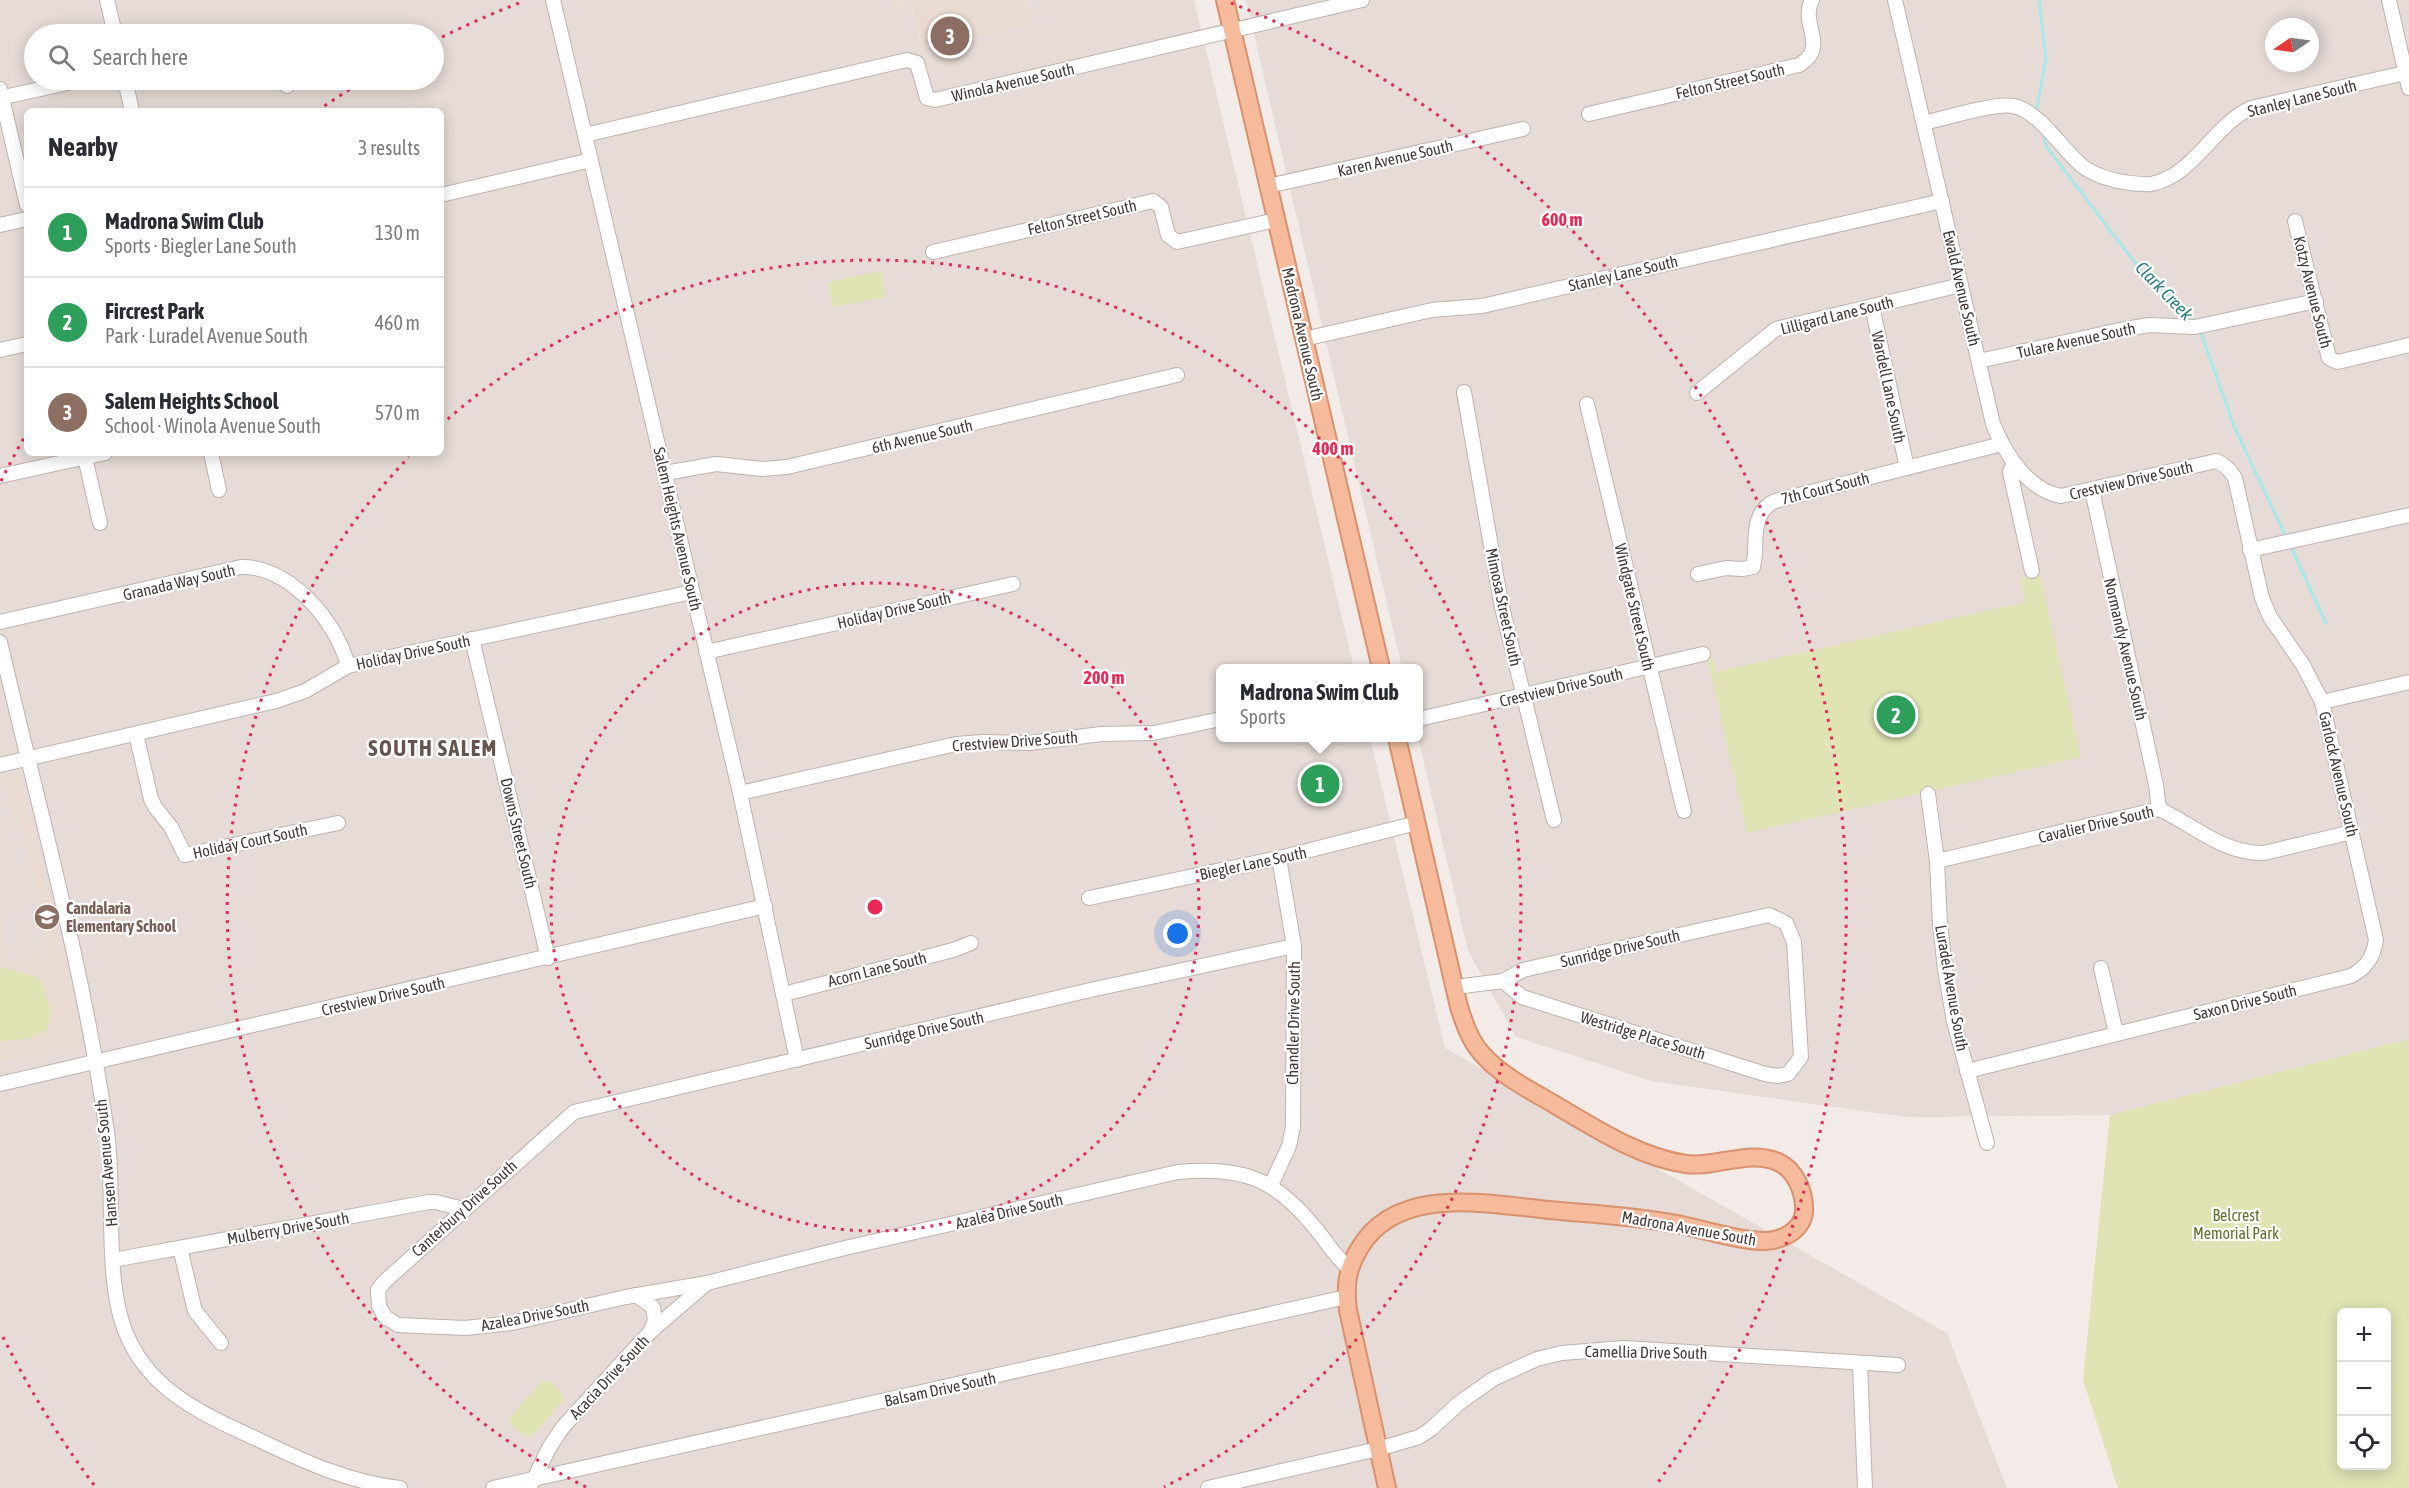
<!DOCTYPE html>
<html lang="en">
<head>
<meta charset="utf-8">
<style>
	:root { --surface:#fff; --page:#f2f2f3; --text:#2b2b33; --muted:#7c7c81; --line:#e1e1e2; --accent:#ea580c }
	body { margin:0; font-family:"Asap Condensed",sans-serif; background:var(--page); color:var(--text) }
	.controls { position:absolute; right:18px; bottom:18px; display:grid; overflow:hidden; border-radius:9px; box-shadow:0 3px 15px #0003 }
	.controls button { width:54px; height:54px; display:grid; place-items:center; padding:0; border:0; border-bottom:2px solid var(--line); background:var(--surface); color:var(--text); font:30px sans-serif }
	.compass { position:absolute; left:2265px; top:18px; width:54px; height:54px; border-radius:50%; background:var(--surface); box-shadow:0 3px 15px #0003; rotate:257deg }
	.you { position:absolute; left:1178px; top:934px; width:21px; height:21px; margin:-15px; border:4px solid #fff; border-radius:50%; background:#1a73e8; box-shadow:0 0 0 9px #1a73e833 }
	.badge { display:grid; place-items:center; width:39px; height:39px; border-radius:50%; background:var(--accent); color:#fff; font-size:20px; font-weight:700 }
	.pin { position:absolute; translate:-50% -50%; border:3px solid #fff; box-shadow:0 2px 6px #0006 }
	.popup { position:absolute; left:1216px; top:664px; width:207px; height:78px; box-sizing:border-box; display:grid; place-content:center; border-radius:9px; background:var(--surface); filter:drop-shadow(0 2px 4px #0005); font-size:20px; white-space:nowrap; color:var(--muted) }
	.popup b { font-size:22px; color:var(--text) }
	.popup::after { content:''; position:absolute; left:50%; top:100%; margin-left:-12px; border:12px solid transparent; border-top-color:var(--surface) }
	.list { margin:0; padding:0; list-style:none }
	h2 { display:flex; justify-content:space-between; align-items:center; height:78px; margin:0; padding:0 24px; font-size:26px }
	h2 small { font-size:20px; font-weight:400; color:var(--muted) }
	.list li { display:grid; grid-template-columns:39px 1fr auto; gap:18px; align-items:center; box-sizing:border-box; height:90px; padding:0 24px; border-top:2px solid var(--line) }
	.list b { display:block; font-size:22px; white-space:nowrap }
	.list p { margin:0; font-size:20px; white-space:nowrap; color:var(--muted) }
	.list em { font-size:20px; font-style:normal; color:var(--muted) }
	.icon { flex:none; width:33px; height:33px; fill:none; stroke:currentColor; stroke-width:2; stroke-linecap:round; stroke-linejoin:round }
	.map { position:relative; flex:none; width:2409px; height:1488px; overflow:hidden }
	.search { position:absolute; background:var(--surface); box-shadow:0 3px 15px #0003; left:24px; top:24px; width:420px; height:66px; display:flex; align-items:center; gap:15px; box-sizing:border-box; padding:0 21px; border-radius:33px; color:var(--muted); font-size:22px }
	.panel { position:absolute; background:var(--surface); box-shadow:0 3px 15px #0003; left:24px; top:108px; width:420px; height:348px; border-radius:9px }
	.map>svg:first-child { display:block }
</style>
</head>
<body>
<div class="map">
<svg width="2409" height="1488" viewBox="0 0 2409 1488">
	<rect width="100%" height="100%" fill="#f2ebe7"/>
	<!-- residential -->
	<g fill="#e6dbd6" fill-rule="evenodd">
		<path d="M0 0H890L892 9 911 5 922 48 1032 24 1027 0H1194L1354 668H1221V738H1370L1445 1048 1947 1333 2007 1488H0ZM34 34H434V80H34ZM27 111H441V453H27Z"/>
		<path d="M1246 0H2409V1039L2110 1115 1906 1117 1651 1081 1516 1037 1468 951 1418 738 1419 668H1402ZM2274 27H2310V63H2274Z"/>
	</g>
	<!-- education -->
	<g fill="#eadbd2">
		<polygon points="890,0 1027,0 1033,24 924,50 922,48 911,5 892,9"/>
		<polygon points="19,773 75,1003 81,1046 0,1062 0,911 4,931 2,932 8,961 43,954 44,958 50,957 37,893 34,893 33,889 36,888 20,819 14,820 6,785 3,786 3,790 0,791 0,777"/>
	</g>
	<!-- green -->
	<g fill="#e0e3b3" fill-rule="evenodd">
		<polygon points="881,271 886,297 833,307 828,282"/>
		<polygon points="2040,574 2081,757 1747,833 1705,648 1710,647 1716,672 2025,602 2020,579"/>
		<polygon points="0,967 33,976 42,982 51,1011 48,1029 30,1038 0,1042"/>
		<path d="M2409 1039V1488H2118L2083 1380 2110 1115ZM2386 1312V1466H2342V1312Z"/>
		<polygon points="543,1381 551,1381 564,1396 564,1400 531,1437 525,1437 511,1424 510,1417"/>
	</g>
	<!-- water -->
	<polygon fill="#a8e8ea" points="1324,771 1331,798 1328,802 1311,801 1314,772"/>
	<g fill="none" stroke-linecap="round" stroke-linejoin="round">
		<!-- stream -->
		<g stroke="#a8e8ea" stroke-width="3">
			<polyline points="2039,0 2046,58 2037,108 2039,114"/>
			<polyline points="2043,132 2046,146 2145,276 2186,309 2194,322"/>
			<polyline points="2200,330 2234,426 2286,537"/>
			<polyline points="2290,545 2326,623"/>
		</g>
		<defs>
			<g id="minor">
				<polyline points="107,0 115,34"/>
				<polyline points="553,0 740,793 797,1060"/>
				<path d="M1895 0 1993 424C2005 453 2027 490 2061 496L2216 461C2225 464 2230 470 2235 478L2262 598 2270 617 2303 665 2322 702 2376 940C2373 958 2367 967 2351 976L1967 1071"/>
				<polyline points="2389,0 2409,88"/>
				<polyline points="125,80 132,111"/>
				<polyline points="279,80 287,86"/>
				<polyline points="0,89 27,205"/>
				<polyline points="0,98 81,80"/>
				<path d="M1589 114 1799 65C1830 47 1799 23 1812 0"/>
				<path d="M1924 123C1946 118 1993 103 2013 106 2038 110 2062 149 2081 165 2093 175 2109 179 2123 182 2132 183 2142 185 2151 184 2195 175 2212 126 2251 108L2409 72"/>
				<polyline points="585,135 907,60 917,63 927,98 935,100 1362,0"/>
				<polyline points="1268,186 1523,129"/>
				<polyline points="441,195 591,160"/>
				<polyline points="2295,221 2329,358 2337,362 2342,361 2409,345"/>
				<polyline points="0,225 27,219"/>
				<polyline points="933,252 1153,201 1161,207 1168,235 1177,242 1276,220"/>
				<polyline points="1872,306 1907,468"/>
				<polyline points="1304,339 1432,310 1482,306 1942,201"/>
				<polyline points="0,350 27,344"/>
				<polyline points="1979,361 2120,330 2149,325 2195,327 2316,301"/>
				<polyline points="1464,392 1501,603 1554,820"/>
				<polyline points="1697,393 1776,329 1961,285"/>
				<polyline points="1587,404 1684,811"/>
				<polyline points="84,453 100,523"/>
				<polyline points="211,453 219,490"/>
				<polyline points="2014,463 2010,472 2032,571"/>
				<polyline points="665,473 716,464 762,469 787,467 1177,375"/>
				<polyline points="0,476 105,453"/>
				<polyline points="2092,490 2156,785 2159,809"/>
				<polyline points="2250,550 2409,515"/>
				<path d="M1698 574 1726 568 1742 569 1753 567C1759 544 1748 514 1775 501L2002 444"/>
				<path d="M0 622 241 567C290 566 337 622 348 666"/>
				<polyline points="472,639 548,958"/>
				<path d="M0 642C38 805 83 966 107 1132 116 1195 102 1287 130 1342 155 1394 209 1417 259 1440 305 1462 349 1482 400 1488"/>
				<polyline points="706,652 1013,584"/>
				<polyline points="2322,702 2409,682"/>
				<polyline points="1419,719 1703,654"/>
				<polyline points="136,734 151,799 155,807 171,827 185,855 338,823"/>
				<polyline points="0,765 276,701 305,691 348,666 692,592"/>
				<polyline points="740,793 956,744 983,742 1029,743 1101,734 1154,733 1221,719"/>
				<polyline points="1928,794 1937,861 1940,924 1945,969 1954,1022 1987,1143"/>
				<path d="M1937 861 2159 809C2194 825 2223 854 2264 853L2352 832"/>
				<polyline points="1089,898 1279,858 1417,823"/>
				<path d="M1294 946 1086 991 574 1112 384 1282 378 1290 379 1306 385 1317 398 1325 465 1328 512 1323 626 1297 707 1283 845 1248 1178 1172C1243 1166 1275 1178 1316 1229 1327 1242 1335 1257 1349 1268"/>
				<polyline points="2101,968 2116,1033"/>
				<polyline points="1455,987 1503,981 1523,970 1769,915 1786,923 1794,942 1801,1057 1788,1074 1778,1076 1765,1074 1522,997 1503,981"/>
				<polyline points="784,994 953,950 971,943"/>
				<polyline points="0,1084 765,906"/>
				<polyline points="1271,1185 1289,1146 1293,1127 1294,946 1279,858"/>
				<polyline points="180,1248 195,1311 221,1343"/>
				<polyline points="113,1260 429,1202 436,1202 463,1209"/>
				<polyline points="636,1295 653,1307 655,1321 650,1332"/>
				<polyline points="1860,1364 1865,1488"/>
				<polyline points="532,1483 549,1448 563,1427 650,1332 707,1283"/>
				<polyline points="493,1488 1346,1297"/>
				<polyline points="1208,1488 1378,1449 1419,1437 1431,1429 1459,1403 1493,1379 1537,1359 1562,1353 1624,1348 1898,1365"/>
			</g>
			<g id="major">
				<polyline points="1225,0 1381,668"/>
				<path d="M1387 1488 1348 1310C1345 1286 1347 1269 1359 1249 1397 1184 1487 1204 1549 1210 1592 1214 1635 1216 1677 1224 1703 1229 1738 1241 1764 1241 1781 1241 1802 1231 1804 1212 1805 1193 1796 1170 1778 1162 1750 1149 1716 1168 1686 1164 1638 1157 1593 1127 1552 1103 1528 1089 1502 1076 1483 1055 1470 1041 1465 1025 1459 1007L1397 738"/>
			</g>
		</defs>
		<!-- minor casing -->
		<use href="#minor" stroke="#c0b3ae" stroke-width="16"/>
		<!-- major casing -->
		<use href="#major" stroke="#da916d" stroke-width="20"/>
		<!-- minor -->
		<use href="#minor" stroke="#fff" stroke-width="14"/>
		<!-- major -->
		<use href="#major" stroke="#f6bb9c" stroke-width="16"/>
	</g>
	<!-- distance rings -->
	<g fill="none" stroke="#e92853" stroke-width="3" stroke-dasharray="3 6">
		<circle cx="875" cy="907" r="324"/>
		<path d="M586 1487A648 648 0 0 1 409 457M441 425A648 648 0 1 1 1164 1487"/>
		<path d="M94 1485A972 972 0 0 1 1 1333M1 481A972 972 0 0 1 25 436M317 111A972 972 0 0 1 360 83M434 41A972 972 0 0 1 519 3M1231 3A972 972 0 0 1 1656 1485"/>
	</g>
	<!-- icons -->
	<defs>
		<symbol id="school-disc" viewBox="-11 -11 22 22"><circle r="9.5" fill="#8d6e63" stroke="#fff"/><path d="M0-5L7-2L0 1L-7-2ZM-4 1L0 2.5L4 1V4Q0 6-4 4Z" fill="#fff"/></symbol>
	</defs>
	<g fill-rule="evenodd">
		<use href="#school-disc" x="32" y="902" width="30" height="30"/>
	</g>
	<g text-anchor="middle" stroke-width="4.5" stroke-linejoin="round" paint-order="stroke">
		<!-- street labels -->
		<g font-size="16" fill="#453a37" stroke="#fff">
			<text transform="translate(1730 81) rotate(-13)" y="6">Felton Street South</text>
			<text transform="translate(1013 82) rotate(-13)" y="6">Winola Avenue South</text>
			<text transform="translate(2302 98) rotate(-14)" y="6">Stanley Lane South</text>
			<text transform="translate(1395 158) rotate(-13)" y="6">Karen Avenue South</text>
			<text transform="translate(1082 217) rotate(-13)" y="6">Felton Street South</text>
			<text transform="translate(1623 273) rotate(-13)" y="6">Stanley Lane South</text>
			<text transform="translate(1962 288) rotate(77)" y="6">Ewald Avenue South</text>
			<text transform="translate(2313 292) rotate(76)" y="6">Kotzy Avenue South</text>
			<text transform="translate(1837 315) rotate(-14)" y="6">Lilligard Lane South</text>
			<text transform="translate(1303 334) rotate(77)" y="6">Madrona Avenue South</text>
			<text transform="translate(2076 340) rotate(-12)" y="6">Tulare Avenue South</text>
			<text transform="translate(1889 387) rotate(78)" y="6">Wardell Lane South</text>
			<text transform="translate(922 436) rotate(-13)" y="6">6th Avenue South</text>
			<text transform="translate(2131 480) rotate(-13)" y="6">Crestview Drive South</text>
			<text transform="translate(1825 488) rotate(-14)" y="6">7th Court South</text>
			<text transform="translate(678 529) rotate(77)" y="6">Salem Heights Avenue South</text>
			<text transform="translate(179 582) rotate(-13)" y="6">Granada Way South</text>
			<text transform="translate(1504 607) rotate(78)" y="6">Mimosa Street South</text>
			<text transform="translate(1635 607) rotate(77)" y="6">Windgate Street South</text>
			<text transform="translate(894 610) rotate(-13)" y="6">Holiday Drive South</text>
			<text transform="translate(2126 649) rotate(77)" y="6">Normandy Avenue South</text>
			<text transform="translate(413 652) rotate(-12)" y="6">Holiday Drive South</text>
			<text transform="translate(1561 687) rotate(-13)" y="6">Crestview Drive South</text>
			<text transform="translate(1015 741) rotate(-4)" y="6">Crestview Drive South</text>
			<text transform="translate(2339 774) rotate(77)" y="6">Garlock Avenue South</text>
			<text transform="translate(2096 824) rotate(-13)" y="6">Cavalier Drive South</text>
			<text transform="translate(519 833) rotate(77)" y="6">Downs Street South</text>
			<text transform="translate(250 841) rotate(-12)" y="6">Holiday Court South</text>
			<text transform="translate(1253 863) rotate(-12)" y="6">Biegler Lane South</text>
			<text transform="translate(1620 948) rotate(-13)" y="6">Sunridge Drive South</text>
			<text transform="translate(877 969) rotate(-14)" y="6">Acorn Lane South</text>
			<text transform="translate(1952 988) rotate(80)" y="6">Luradel Avenue South</text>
			<text transform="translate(383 996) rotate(-13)" y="6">Crestview Drive South</text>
			<text transform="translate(2245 1002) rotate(-14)" y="6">Saxon Drive South</text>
			<text transform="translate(1293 1023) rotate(-89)" y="6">Chandler Drive South</text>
			<text transform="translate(924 1030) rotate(-13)" y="6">Sunridge Drive South</text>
			<text transform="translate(1643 1035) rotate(17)" y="6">Westridge Place South</text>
			<text transform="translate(106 1163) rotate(-95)" y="6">Hansen Avenue South</text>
			<text transform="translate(464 1208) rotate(-42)" y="6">Canterbury Drive South</text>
			<text transform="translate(1009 1211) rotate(-13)" y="6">Azalea Drive South</text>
			<text transform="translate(288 1228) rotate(-10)" y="6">Mulberry Drive South</text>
			<text transform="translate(1689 1228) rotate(10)" y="6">Madrona Avenue South</text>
			<text transform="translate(535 1315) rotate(-11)" y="6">Azalea Drive South</text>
			<text transform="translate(1646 1352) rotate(1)" y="6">Camellia Drive South</text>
			<text transform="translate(609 1377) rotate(-47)" y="6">Acacia Drive South</text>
			<text transform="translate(940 1389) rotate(-12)" y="6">Balsam Drive South</text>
		</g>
		<!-- education labels -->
		<g font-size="16" font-weight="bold" fill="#785e54" stroke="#fff" text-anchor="start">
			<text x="66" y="914">Candalaria<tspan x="66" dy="18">Elementary School</tspan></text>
		</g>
		<!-- park labels -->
		<g font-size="16" fill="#62722f" stroke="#fff">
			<text x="2236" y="1221">Belcrest<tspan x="2236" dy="18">Memorial Park</tspan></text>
		</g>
		<!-- water labels -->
		<g font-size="18" font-style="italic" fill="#2e7e82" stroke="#fff">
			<text transform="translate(2164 291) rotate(46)" y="6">Clark Creek</text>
		</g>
		<!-- district labels -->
		<g font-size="22" font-weight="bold" letter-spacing="1.5" fill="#67544f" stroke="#fff">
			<text x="433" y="756">SOUTH SALEM</text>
		</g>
	</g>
	<circle cx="875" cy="907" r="9" fill="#e92853" stroke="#fff" stroke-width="3"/>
	<g font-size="18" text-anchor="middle" font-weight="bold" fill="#e92853" stroke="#fff" stroke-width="4.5" stroke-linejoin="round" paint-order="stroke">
		<text x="1562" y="226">600 m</text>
		<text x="1333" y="455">400 m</text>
		<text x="1104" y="684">200 m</text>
	</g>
</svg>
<div class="controls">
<button>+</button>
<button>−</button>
<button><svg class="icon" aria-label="locate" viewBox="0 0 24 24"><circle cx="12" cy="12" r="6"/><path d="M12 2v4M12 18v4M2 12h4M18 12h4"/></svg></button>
</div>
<svg class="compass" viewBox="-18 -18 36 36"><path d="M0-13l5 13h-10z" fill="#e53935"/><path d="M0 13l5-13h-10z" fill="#7c7c81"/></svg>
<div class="you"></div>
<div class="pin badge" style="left:1320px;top:784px;background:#2e9e5b">1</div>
<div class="popup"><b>Madrona Swim Club</b>Sports</div>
<div class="pin badge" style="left:1896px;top:715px;background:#2e9e5b">2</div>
<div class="pin badge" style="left:950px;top:36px;background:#8d6e63">3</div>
<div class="search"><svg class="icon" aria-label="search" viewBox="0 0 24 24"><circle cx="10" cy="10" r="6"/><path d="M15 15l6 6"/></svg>Search here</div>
<section class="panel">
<h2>Nearby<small>3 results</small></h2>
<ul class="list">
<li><span class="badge" style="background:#2e9e5b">1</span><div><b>Madrona Swim Club</b><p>Sports · Biegler Lane South</p></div><em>130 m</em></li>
<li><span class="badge" style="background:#2e9e5b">2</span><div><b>Fircrest Park</b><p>Park · Luradel Avenue South</p></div><em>460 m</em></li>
<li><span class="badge" style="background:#8d6e63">3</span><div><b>Salem Heights School</b><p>School · Winola Avenue South</p></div><em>570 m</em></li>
</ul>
</section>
</div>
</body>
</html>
